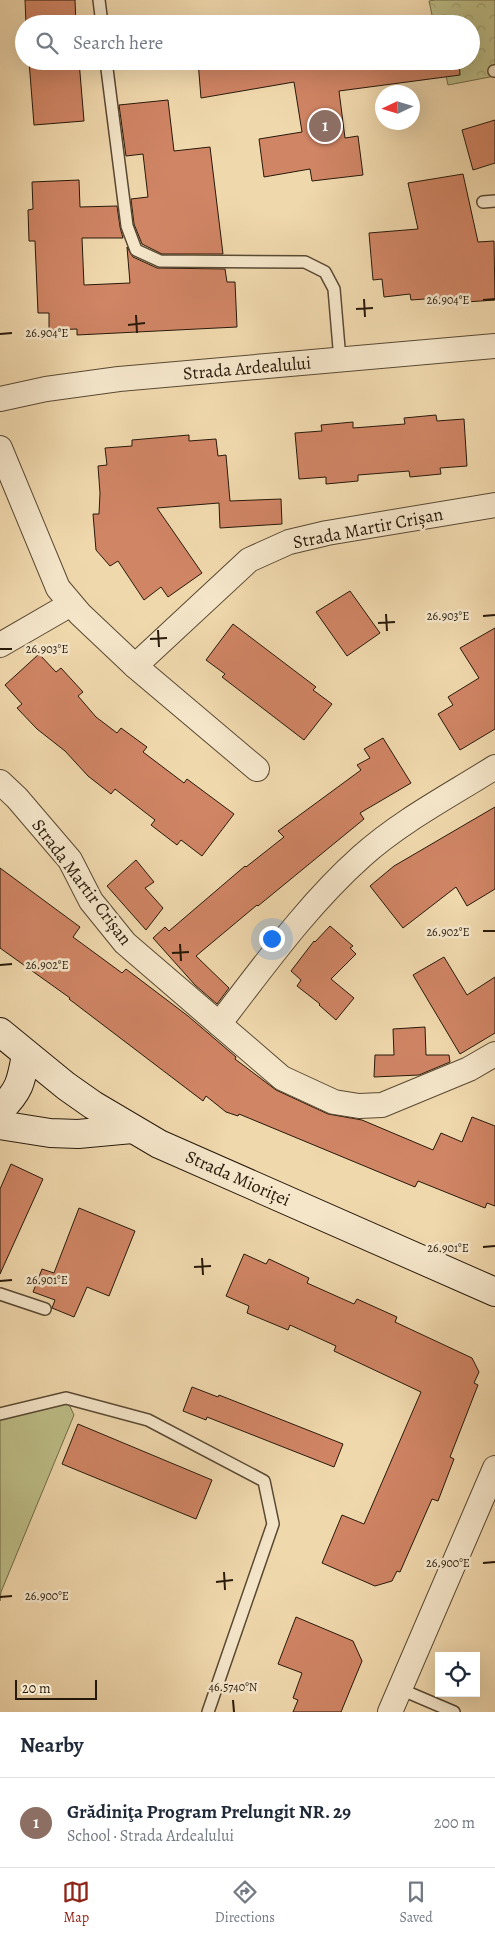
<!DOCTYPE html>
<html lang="en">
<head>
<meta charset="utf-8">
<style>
	:root { --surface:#fff; --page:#f2f2f3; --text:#1f2937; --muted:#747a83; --line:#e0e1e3; --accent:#8f2418 }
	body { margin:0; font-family:Alegreya,serif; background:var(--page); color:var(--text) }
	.controls { position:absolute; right:15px; bottom:15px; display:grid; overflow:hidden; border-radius:0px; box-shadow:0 5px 20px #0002 }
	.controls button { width:45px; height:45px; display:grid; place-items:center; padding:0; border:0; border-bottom:1px solid var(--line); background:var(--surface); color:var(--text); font:25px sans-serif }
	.compass { position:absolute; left:375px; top:85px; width:45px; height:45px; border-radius:50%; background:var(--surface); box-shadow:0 5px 20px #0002; rotate:266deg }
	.scale { position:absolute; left:15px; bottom:12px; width:82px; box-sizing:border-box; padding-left:5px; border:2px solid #27190a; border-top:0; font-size:14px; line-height:18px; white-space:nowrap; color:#27190a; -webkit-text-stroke:4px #f5e6ca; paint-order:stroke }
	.you { position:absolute; left:271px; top:938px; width:18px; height:18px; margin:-12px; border:4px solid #fff; border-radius:50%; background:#1a73e8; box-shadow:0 0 0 8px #1a73e833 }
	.badge { display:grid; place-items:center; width:32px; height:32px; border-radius:50%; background:var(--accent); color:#fff; font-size:16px; font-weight:700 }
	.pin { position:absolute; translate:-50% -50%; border:2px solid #fff; box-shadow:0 1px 5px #0006 }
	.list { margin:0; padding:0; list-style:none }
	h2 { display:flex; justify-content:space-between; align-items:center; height:65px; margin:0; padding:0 20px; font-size:21px }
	h2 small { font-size:16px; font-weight:400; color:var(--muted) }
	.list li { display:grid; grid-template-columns:32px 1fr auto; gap:15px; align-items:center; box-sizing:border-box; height:90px; padding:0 20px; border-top:1px solid var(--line) }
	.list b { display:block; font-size:19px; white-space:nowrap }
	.list p { margin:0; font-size:16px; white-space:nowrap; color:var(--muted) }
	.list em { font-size:16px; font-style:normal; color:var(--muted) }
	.icon { flex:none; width:28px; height:28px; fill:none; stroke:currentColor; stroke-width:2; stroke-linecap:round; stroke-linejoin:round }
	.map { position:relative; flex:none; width:495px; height:1712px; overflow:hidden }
	.search { position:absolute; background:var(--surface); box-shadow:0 5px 20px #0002; left:15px; right:15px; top:15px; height:55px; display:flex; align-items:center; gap:12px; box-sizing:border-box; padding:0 18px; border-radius:28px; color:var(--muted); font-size:19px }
	.sheet { height:155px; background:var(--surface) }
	nav { display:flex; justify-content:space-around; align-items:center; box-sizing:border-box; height:70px; border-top:1px solid var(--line); background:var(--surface); font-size:14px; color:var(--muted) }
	nav a { display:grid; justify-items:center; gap:2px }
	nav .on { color:var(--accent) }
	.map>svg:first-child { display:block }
</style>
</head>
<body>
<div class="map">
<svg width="495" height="1712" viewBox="0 0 495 1712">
	<defs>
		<pattern id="forest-crowns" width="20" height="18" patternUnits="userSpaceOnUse" patternTransform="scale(1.25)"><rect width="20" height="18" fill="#bdbe88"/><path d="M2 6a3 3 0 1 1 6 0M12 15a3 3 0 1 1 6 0" fill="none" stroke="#a2a374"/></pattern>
	</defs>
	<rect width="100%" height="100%" fill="#f0d8ad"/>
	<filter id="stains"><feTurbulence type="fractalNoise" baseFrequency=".004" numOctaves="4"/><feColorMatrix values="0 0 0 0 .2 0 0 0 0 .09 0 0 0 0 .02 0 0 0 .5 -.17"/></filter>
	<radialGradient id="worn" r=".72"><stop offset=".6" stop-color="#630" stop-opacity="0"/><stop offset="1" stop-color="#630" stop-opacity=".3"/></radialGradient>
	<!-- grass -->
	<polygon fill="#bdbe88" stroke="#726c49" points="66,1398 74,1415 1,1592 0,1601 0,1414"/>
	<!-- forest -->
	<polygon fill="url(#forest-crowns)" stroke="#726c49" points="435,0 495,0 495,76 448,85 443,61 471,61 471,24 434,24 429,1"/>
	<!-- building -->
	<g fill="#d08565" stroke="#27190a">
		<polygon points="25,0 75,0 76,24 26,24"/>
		<polygon points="29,61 79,61 84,121 34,125"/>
		<polygon points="198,61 459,61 460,75 339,91 345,138 358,136 363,175 312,181 310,169 264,177 259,139 302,132 294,82 201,98"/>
		<polygon points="168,100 174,151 210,147 223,254 162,254 142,244 134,224 131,199 148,197 143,154 126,156 119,105"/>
		<polygon points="495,120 495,163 473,170 462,130"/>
		<polygon points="463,174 478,242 494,241 495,300 466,302 466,296 411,300 410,294 384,297 382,279 373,280 369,233 418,229 408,183"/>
		<polygon points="79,180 80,207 117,206 120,227 123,238 82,238 84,285 130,283 127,247 133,257 157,268 225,269 227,282 235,282 237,327 77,335 77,329 49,330 49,313 38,313 35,241 29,241 28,210 33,209 32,182"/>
		<polygon points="436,415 437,421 464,419 467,466 440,468 441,474 410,477 409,471 358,475 358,481 326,484 326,477 299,479 295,433 322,431 321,425 353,422 353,428 405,424 404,418"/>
		<polygon points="189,435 189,441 216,439 218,456 226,455 230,501 281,499 282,524 220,528 219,503 157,508 202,573 168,597 161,587 144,600 118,561 110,566 96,550 93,514 99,514 100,493 98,466 107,465 105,448 132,446 132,440"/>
		<polygon points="350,591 380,633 347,656 316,612"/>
		<polygon points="233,624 316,687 313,690 332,704 304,740 222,677 225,674 206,660"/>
		<polygon points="495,628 495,729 460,750 438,714 453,705 448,697 479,678 460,648"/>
		<polygon points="39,654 56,672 61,668 83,692 78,696 96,717 117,733 121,728 147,747 143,752 184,783 187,779 234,814 202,856 181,840 177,845 151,825 155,820 115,789 111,794 88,776 65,751 37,729 17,708 22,704 5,685"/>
		<polygon points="383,738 411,783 360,813 364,819 258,906 257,905 196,956 229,988 217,1004 195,985 153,938 165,927 169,931 245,866 246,867 284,837 278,831 361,770 357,765 370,758 364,749"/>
		<polygon points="495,807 495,889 467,906 456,887 403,928 370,886 394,866"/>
		<polygon points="136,860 154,882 145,888 163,908 146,930 107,886"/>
		<polygon points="0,868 80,927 73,937 122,973 126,969 188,1016 236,1057 235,1059 276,1090 328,1114 362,1120 433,1150 441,1133 462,1142 472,1117 495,1126 495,1206 487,1203 485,1208 418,1181 415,1187 239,1114 238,1116 226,1112 206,1096 203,1101 69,999 70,998 0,948"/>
		<polygon points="330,926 353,946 350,948 356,954 331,979 354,998 336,1020 319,1005 320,1004 297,986 301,980 291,971 314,941 315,942"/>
		<polygon points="444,957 467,995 495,977 495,1033 460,1054 413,975"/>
		<polygon points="425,1027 426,1055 449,1055 450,1062 419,1075 374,1077 375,1055 394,1055 393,1029"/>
		<polygon points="11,1164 43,1179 0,1274 0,1189"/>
		<polygon points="79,1208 135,1231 109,1296 87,1287 74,1317 52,1308 55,1300 33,1292 42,1269 54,1273"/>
		<polygon points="244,1254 266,1264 269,1259 309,1278 307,1283 354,1304 357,1299 397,1317 395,1322 472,1358 479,1372 474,1383 478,1385 450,1457 454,1459 438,1501 432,1499 400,1572 397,1571 392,1581 375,1586 322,1563 342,1515 364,1524 421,1392 334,1351 336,1346 290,1325 288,1330 247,1313 249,1306 226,1296"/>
		<polygon points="192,1387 218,1397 219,1395 343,1444 334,1467 207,1417 206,1420 183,1411"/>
		<polygon points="78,1424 212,1480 196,1519 62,1464"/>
		<polygon points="296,1617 353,1641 362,1661 341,1712 293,1712 298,1700 293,1698 302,1673 278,1664"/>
	</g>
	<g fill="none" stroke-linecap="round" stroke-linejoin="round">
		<defs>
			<g id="lane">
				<polyline points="99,0 102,24"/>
				<polyline points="106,61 127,226 136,250 160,261 305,262 325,272 334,289 340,360"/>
				<polyline points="494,71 495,71"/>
				<polyline points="483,202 495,201"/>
				<polyline points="0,1294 45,1309"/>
				<polyline points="0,1414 66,1398 148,1420 264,1481 273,1524 208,1712"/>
				<polyline points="400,1689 454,1712"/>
			</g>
			<g id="street">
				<polyline points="0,399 46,389 119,379 495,346"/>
				<polyline points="0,448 58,588 80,614 135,666 257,769"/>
				<polyline points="0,645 71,604"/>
				<polyline points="135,666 249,560 289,542 327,533 495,505"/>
				<polyline points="0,782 17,798 70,860 91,901 125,943 282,1078 334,1102 359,1106 382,1105 469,1069 495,1054"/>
				<path d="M219 1024C264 966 307 905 362 856 401 821 451 795 495 767"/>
				<polyline points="390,1712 495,1468"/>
			</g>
			<g id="secondary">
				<polyline points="0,1032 66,1086 93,1105 159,1144 495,1292"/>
				<path d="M0 1110C20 1090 21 1082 26 1055"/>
				<polyline points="0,1125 50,1133 78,1134 132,1129"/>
			</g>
		</defs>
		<!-- lane casing -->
		<use href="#lane" stroke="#594933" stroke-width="14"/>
		<!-- street casing -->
		<use href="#street" stroke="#594933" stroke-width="26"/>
		<!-- secondary casing -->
		<use href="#secondary" stroke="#27190a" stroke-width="30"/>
		<!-- lane -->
		<use href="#lane" stroke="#f5e6ca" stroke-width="11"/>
		<!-- street -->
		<use href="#street" stroke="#f5e6ca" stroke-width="24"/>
		<!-- secondary -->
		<use href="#secondary" stroke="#f5e6ca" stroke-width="28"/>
	</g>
	<!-- ticks -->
	<path fill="none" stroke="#27190a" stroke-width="2" d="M364 299 365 317M483 300 495 299M356 309 373 308M136 315 137 333M128 325 145 323M0 334 12 333M386 614 387 631M483 616 495 615M378 623 395 622M158 630 159 647M150 639 167 638M0 649H12M483 931H495M180 944 181 961M172 953 189 952M0 965 12 964M483 1247 495 1246M202 1258 203 1275M194 1267 211 1266M0 1281 12 1280M483 1563 495 1562M224 1572 225 1590M216 1582 233 1580M0 1597 12 1596M233 1700 234 1712"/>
	<g text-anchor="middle" stroke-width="5" stroke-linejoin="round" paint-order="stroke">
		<!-- street labels -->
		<g font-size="18" fill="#27190a" stroke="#f5e6ca">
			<text transform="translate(247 368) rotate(-5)" y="6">Strada Ardealului</text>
			<text transform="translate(368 528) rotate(-11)" y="6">Strada Martir Crișan</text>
			<text transform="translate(82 882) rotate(53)" y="6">Strada Martir Crișan</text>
			<text transform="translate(238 1178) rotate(24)" y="6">Strada Mioriței</text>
		</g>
	</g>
	<g font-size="12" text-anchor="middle" fill="#27190a" stroke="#f5e6ca" stroke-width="5" stroke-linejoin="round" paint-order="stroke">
		<text x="448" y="304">26.904°E</text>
		<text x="47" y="337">26.904°E</text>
		<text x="448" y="620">26.903°E</text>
		<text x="47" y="653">26.903°E</text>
		<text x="448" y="936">26.902°E</text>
		<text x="47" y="969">26.902°E</text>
		<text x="448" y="1252">26.901°E</text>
		<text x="47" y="1284">26.901°E</text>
		<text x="448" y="1567">26.900°E</text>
		<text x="47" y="1600">26.900°E</text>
		<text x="233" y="1691">46.5740°N</text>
	</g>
	<rect width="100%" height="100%" filter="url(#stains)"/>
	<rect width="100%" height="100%" fill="url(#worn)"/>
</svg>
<div class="controls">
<button><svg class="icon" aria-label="locate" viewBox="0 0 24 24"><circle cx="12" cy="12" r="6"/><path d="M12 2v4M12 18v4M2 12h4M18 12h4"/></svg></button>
</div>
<svg class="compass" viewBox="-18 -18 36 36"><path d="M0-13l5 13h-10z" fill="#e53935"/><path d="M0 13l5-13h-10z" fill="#747a83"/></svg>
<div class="scale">20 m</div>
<div class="you"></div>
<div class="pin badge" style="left:325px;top:126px;background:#8d6e63">1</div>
<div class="search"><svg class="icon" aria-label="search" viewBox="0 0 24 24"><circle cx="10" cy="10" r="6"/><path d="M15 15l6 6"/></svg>Search here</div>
</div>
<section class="sheet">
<h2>Nearby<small></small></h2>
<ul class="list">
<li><span class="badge" style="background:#8d6e63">1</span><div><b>Grădiniţa Program Prelungit NR. 29</b><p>School · Strada Ardealului</p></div><em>200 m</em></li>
</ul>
</section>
<nav>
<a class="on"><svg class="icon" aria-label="map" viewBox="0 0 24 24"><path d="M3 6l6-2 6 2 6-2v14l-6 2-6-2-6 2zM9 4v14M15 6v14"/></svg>Map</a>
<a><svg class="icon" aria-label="directions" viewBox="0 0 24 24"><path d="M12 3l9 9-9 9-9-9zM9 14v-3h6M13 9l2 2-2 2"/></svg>Directions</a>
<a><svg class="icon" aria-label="saved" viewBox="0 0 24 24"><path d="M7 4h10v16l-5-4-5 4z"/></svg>Saved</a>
</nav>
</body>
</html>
